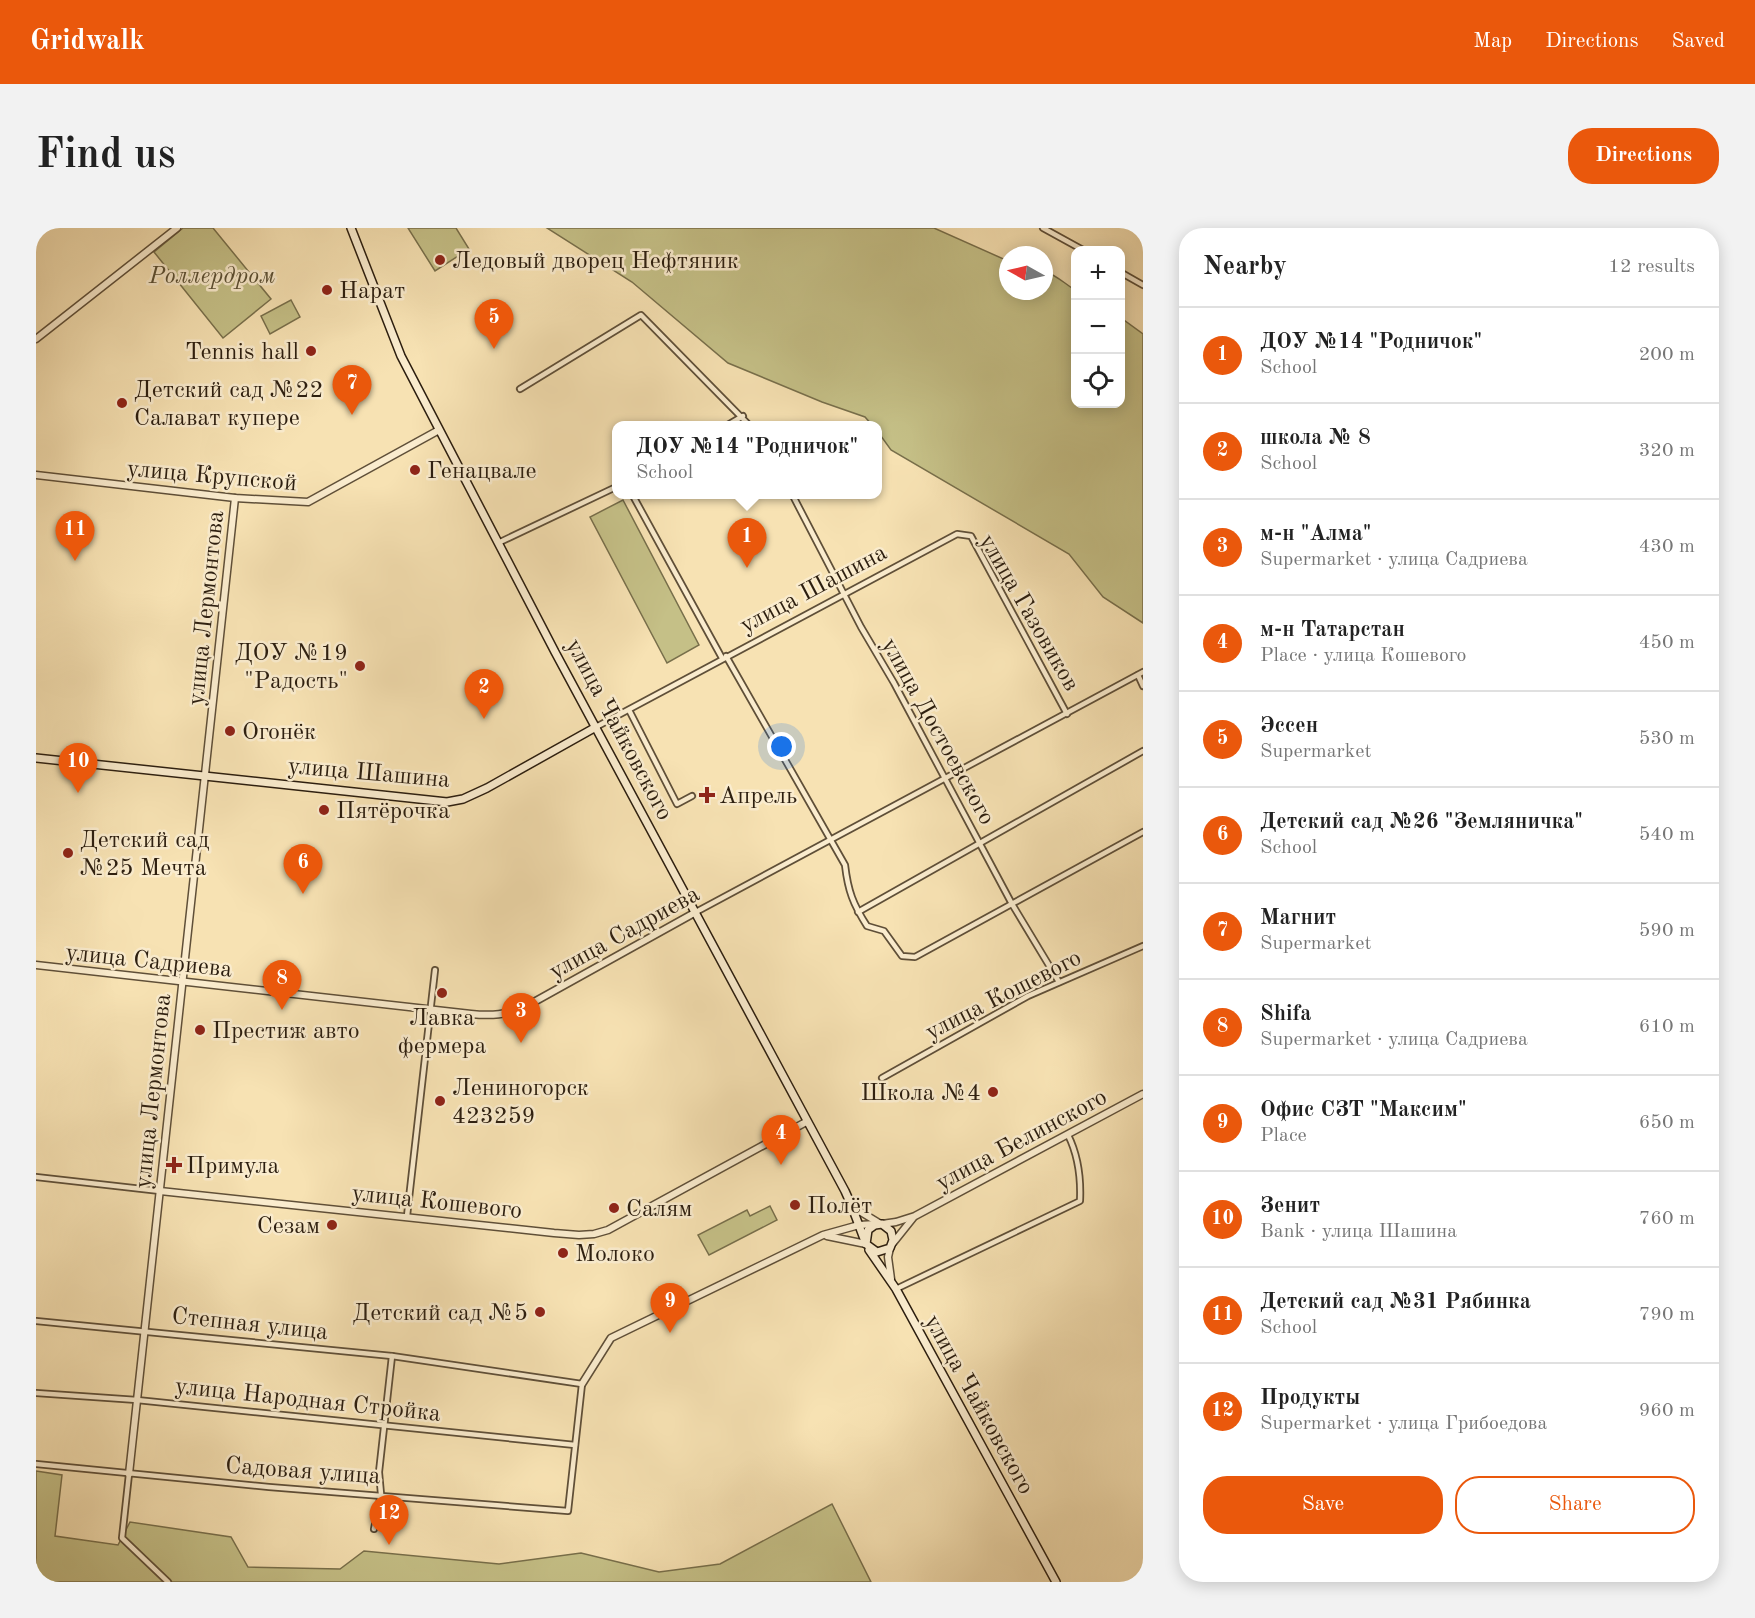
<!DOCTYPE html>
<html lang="en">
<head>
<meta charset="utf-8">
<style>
	:root { --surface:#fff; --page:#f2f2f2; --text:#222; --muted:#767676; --line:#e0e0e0; --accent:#ea580c }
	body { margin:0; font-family:"Old Standard TT",serif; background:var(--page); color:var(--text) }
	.controls { position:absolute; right:18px; top:18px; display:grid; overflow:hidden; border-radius:12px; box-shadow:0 3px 15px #0003 }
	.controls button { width:54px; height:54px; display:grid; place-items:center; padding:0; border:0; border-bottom:2px solid var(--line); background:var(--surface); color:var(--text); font:30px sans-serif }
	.compass { position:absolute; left:963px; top:18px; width:54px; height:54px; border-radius:50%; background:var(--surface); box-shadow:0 3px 15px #0003; rotate:278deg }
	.you { position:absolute; left:746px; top:519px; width:21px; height:21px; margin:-15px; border:4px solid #fff; border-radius:50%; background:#1a73e8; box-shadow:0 0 0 9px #1a73e833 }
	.badge { display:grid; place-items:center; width:39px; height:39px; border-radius:50%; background:var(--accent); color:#fff; font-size:20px; font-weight:700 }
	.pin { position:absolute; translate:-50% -50px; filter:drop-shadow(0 2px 3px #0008) }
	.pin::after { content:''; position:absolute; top:32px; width:21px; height:18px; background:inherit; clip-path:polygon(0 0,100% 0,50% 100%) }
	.popup { position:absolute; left:576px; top:193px; width:270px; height:78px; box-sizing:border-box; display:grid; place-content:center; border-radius:12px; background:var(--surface); filter:drop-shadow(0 2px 4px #0005); font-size:20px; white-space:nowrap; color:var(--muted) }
	.popup b { font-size:22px; color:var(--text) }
	.popup::after { content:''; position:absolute; left:50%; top:100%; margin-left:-12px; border:12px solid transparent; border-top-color:var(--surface) }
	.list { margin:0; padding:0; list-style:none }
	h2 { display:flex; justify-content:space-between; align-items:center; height:78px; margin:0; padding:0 24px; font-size:26px }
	h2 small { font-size:20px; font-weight:400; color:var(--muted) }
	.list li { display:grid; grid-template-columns:39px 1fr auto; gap:18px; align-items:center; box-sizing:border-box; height:96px; padding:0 24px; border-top:2px solid var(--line) }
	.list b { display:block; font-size:22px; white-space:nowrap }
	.list p { margin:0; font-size:20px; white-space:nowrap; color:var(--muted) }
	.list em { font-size:20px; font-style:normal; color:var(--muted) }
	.actions { display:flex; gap:12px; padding:18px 24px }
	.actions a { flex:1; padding:14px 0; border:2px solid var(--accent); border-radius:24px; text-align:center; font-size:21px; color:var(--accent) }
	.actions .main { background:var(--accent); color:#fff }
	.icon { flex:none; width:33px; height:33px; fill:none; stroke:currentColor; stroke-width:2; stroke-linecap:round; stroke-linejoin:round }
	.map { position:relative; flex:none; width:1107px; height:1354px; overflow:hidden; border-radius:24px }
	header { display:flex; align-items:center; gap:36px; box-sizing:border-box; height:84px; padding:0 30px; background:var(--accent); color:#fff }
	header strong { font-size:28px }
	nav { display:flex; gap:33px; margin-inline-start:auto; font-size:21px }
	.intro { display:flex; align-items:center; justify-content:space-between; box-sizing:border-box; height:144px; padding:0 36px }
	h1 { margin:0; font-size:42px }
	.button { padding:15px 27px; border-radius:24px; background:var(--accent); color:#fff; font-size:21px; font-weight:700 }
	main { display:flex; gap:36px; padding:0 36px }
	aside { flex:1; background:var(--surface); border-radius:24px; box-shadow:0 3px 15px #0003 }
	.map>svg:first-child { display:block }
</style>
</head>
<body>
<header>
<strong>Gridwalk</strong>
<nav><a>Map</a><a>Directions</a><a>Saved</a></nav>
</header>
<div class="intro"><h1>Find us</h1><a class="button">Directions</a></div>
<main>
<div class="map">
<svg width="1107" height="1354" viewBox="0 0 1107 1354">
	<rect width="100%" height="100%" fill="#f7e2b3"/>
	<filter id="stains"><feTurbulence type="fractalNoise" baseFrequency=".00333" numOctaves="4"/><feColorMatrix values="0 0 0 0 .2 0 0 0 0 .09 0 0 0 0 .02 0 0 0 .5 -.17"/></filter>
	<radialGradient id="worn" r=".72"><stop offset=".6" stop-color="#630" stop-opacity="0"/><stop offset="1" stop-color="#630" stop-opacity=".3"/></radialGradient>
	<!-- green -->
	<g fill="#c5c087" stroke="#786f4b" stroke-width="1.5">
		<polygon points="147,0 177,0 235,71 187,110 118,24"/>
		<polygon points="372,0 420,0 433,21 399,43"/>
		<path d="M511 0H898L972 33V63H1008V43C1020 47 1028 55 1039 62L1040 176H1084L1085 90 1107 106V395L1067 369 1033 326 855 222 842 204V198L836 197 829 189 786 174 692 135 596 54Z"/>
		<polygon points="255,72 264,89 234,106 225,88"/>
		<polygon points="587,272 663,417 631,435 554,289"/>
		<polygon points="734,978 741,992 673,1027 662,1007 711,982 714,988"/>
		<polygon points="0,1243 26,1247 19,1308 82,1317 94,1294 195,1309 212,1339 304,1341 328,1323 463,1336 545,1325 623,1344 684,1336 796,1276 835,1354 0,1354"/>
	</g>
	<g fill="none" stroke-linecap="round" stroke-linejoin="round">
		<defs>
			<g id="minor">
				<polyline points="1007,0 1047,22"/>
				<polyline points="1084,44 1107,57"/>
				<polyline points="484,161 605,87 714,198"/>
				<polyline points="690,198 707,188"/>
				<polyline points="596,266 686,430"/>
				<polyline points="756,266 825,399 858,455 976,676 1023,754"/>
				<polyline points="462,315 580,259"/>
				<path d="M690 428 809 637C812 663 817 676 831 698L848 703 866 728 879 729 1107 604"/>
				<polyline points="1102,447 1107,458"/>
				<polyline points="593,482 641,576 656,568"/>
				<polyline points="560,499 921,306 935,308 1031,486"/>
				<polyline points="660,684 1107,444"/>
				<polyline points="822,684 1107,523"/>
				<polyline points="846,850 992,768 1107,718"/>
				<polyline points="0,949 124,963"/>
				<polyline points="371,988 399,742"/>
				<path d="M860 1061 1044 973C1045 951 1042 927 1032 907"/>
				<polyline points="0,1093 356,1128 546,1156 532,1283 233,1259 0,1236"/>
				<polyline points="0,1165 101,1172 539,1217"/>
				<polyline points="93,1246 86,1310 132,1354"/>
				<polyline points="338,1301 345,1266 343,1244 356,1128"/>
			</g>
			<g id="tertiary">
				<polyline points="0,111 141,0"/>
				<polyline points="0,247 199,270 272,274 403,202"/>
				<path d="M0 737 435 786C455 788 471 787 489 779L660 684"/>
				<polyline points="124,963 518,1005 543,1007 558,1006 572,1002 770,894"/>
				<polyline points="815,976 820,981 843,995"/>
				<polyline points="846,996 860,994 879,988 1107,866"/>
				<polyline points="791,1008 830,1016"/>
				<polyline points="857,1015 877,990"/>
				<polyline points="854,1020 852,1029 855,1051"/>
				<polyline points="546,1156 575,1110 787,1007 823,997 840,996"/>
				<polyline points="93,1246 199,270"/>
			</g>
			<g id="secondary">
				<path d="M315 0 365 128 519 424 809 963C817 980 823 998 830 1016L841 1024 854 1020 857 1012 855 1003 846 996 839 997 832 1002 830 1016"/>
				<polyline points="0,530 411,574 427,571 451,560 560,499"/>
				<polyline points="833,1022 860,1061 1020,1354"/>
			</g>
		</defs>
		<!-- minor casing -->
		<use href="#minor" stroke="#5f4f38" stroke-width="8"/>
		<!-- tertiary casing -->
		<use href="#tertiary" stroke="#5f4f38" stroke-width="9"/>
		<!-- secondary casing -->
		<use href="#secondary" stroke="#2c1e0f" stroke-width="10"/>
		<!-- minor -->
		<use href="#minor" stroke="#faecce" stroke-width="4.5"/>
		<!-- tertiary -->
		<use href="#tertiary" stroke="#faecce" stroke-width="6"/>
		<!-- secondary -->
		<use href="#secondary" stroke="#faecce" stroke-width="7"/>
	</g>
	<!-- markers -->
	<g fill="#8f2418" stroke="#faecce" stroke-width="2">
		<circle cx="404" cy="32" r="6"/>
		<circle cx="291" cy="62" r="6"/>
		<circle cx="275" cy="123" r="6"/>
		<circle cx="86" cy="175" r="6"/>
		<circle cx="379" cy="242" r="6"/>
		<circle cx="324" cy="438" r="6"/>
		<circle cx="194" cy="503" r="6"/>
		<path d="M668 558h6v6h6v6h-6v6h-6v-6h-6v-6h6z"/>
		<circle cx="288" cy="582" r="6"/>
		<circle cx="32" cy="625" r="6"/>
		<circle cx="406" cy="765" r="6"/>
		<circle cx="164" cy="802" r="6"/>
		<circle cx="957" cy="864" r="6"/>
		<circle cx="404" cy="873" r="6"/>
		<path d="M135 928h6v6h6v6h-6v6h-6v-6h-6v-6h6z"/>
		<circle cx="759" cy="977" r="6"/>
		<circle cx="578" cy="980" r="6"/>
		<circle cx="296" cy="997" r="6"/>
		<circle cx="527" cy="1025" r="6"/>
		<circle cx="504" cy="1084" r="6"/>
	</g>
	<g text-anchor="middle" stroke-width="5" stroke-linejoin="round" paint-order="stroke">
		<!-- poi labels -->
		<g font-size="24" fill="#2c1e0f" stroke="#faecce" text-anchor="start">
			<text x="416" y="40">Ледовый дворец Нефтяник</text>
			<text x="303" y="70">Нарат</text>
			<text x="263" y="131" text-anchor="end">Tennis hall</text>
			<text x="98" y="169">Детский сад №22<tspan x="98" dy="28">Салават купере</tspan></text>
			<text x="391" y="250">Генацвале</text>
			<text x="312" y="432" text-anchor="end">ДОУ №19<tspan x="312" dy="28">"Радость"</tspan></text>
			<text x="206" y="511">Огонёк</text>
			<text x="683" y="575">Апрель</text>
			<text x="300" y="590">Пятёрочка</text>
			<text x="44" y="619">Детский сад<tspan x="44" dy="28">№25 Мечта</tspan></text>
			<text x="406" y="797" text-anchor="middle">Лавка<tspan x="406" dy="28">фермера</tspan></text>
			<text x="176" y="810">Престиж авто</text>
			<text x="416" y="867">Лениногорск<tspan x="416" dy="28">423259</tspan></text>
			<text x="945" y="872" text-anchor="end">Школа №4</text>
			<text x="150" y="945">Примула</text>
			<text x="771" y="985">Полёт</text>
			<text x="590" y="988">Салям</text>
			<text x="284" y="1005" text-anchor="end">Сезам</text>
			<text x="539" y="1033">Молоко</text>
			<text x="492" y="1092" text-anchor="end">Детский сад №5</text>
		</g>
		<!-- park labels -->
		<g font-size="24" font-style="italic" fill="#5a4f33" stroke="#faecce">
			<text x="176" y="55">Роллердром</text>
		</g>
		<!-- street labels -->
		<g font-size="24" fill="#2c1e0f" stroke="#faecce">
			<text transform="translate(176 247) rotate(5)" y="8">улица Крупской</text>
			<text transform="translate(777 360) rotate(-28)" y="8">улица Шашина</text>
			<text transform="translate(169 380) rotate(-84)" y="8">улица Лермонтова</text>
			<text transform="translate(994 384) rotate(60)" y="8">улица Газовиков</text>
			<text transform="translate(584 501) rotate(62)" y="8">улица Чайковского</text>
			<text transform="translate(903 503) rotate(61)" y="8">улица Достоевского</text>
			<text transform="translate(333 544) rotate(5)" y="8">улица Шашина</text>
			<text transform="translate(588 704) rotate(-29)" y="8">улица Садриева</text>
			<text transform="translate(113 732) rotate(6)" y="8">улица Садриева</text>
			<text transform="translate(967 766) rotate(-27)" y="8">улица Кошевого</text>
			<text transform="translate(116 863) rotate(-84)" y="8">улица Лермонтова</text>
			<text transform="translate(985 911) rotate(-28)" y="8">улица Белинского</text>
			<text transform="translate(401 973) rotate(6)" y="8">улица Кошевого</text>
			<text transform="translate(214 1095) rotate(6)" y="8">Степная улица</text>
			<text transform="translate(272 1171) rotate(6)" y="8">улица Народная Стройка</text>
			<text transform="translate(944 1176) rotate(61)" y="8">улица Чайковского</text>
			<text transform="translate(267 1242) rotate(4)" y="8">Садовая улица</text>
		</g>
	</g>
	<rect width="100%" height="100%" filter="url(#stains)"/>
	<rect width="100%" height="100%" fill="url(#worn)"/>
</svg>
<div class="controls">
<button>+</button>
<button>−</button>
<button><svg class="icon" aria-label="locate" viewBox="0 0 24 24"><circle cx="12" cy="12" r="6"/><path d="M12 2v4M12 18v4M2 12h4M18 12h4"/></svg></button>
</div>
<svg class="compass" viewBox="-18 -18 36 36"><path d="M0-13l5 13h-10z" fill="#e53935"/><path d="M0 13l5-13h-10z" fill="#767676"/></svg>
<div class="you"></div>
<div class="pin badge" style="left:711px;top:340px">1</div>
<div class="popup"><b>ДОУ №14 &quot;Родничок&quot;</b>School</div>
<div class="pin badge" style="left:448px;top:491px">2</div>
<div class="pin badge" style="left:485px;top:815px">3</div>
<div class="pin badge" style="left:745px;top:937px">4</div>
<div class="pin badge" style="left:458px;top:121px">5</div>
<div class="pin badge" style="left:267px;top:666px">6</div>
<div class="pin badge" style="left:316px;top:187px">7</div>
<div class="pin badge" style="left:246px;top:782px">8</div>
<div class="pin badge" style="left:634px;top:1105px">9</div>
<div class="pin badge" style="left:42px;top:565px">10</div>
<div class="pin badge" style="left:39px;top:333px">11</div>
<div class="pin badge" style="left:353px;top:1317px">12</div>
</div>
<aside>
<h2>Nearby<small>12 results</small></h2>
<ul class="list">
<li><span class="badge">1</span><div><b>ДОУ №14 &quot;Родничок&quot;</b><p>School</p></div><em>200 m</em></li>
<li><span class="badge">2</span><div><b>школа № 8</b><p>School</p></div><em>320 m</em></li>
<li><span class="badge">3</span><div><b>м-н &quot;Алма&quot;</b><p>Supermarket · улица Садриева</p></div><em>430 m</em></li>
<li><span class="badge">4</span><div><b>м-н Татарстан</b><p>Place · улица Кошевого</p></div><em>450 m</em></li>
<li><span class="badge">5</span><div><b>Эссен</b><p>Supermarket</p></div><em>530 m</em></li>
<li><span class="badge">6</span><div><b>Детский сад №26 &quot;Земляничка&quot;</b><p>School</p></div><em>540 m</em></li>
<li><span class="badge">7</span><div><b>Магнит</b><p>Supermarket</p></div><em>590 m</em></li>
<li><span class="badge">8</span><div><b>Shifa</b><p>Supermarket · улица Садриева</p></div><em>610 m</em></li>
<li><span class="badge">9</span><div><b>Офис СЗТ &quot;Максим&quot;</b><p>Place</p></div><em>650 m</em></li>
<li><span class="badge">10</span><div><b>Зенит</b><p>Bank · улица Шашина</p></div><em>760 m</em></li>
<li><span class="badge">11</span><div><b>Детский сад №31 Рябинка</b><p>School</p></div><em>790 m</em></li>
<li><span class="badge">12</span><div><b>Продукты</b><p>Supermarket · улица Грибоедова</p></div><em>960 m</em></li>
</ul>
<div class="actions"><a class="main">Save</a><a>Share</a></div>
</aside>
</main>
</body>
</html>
